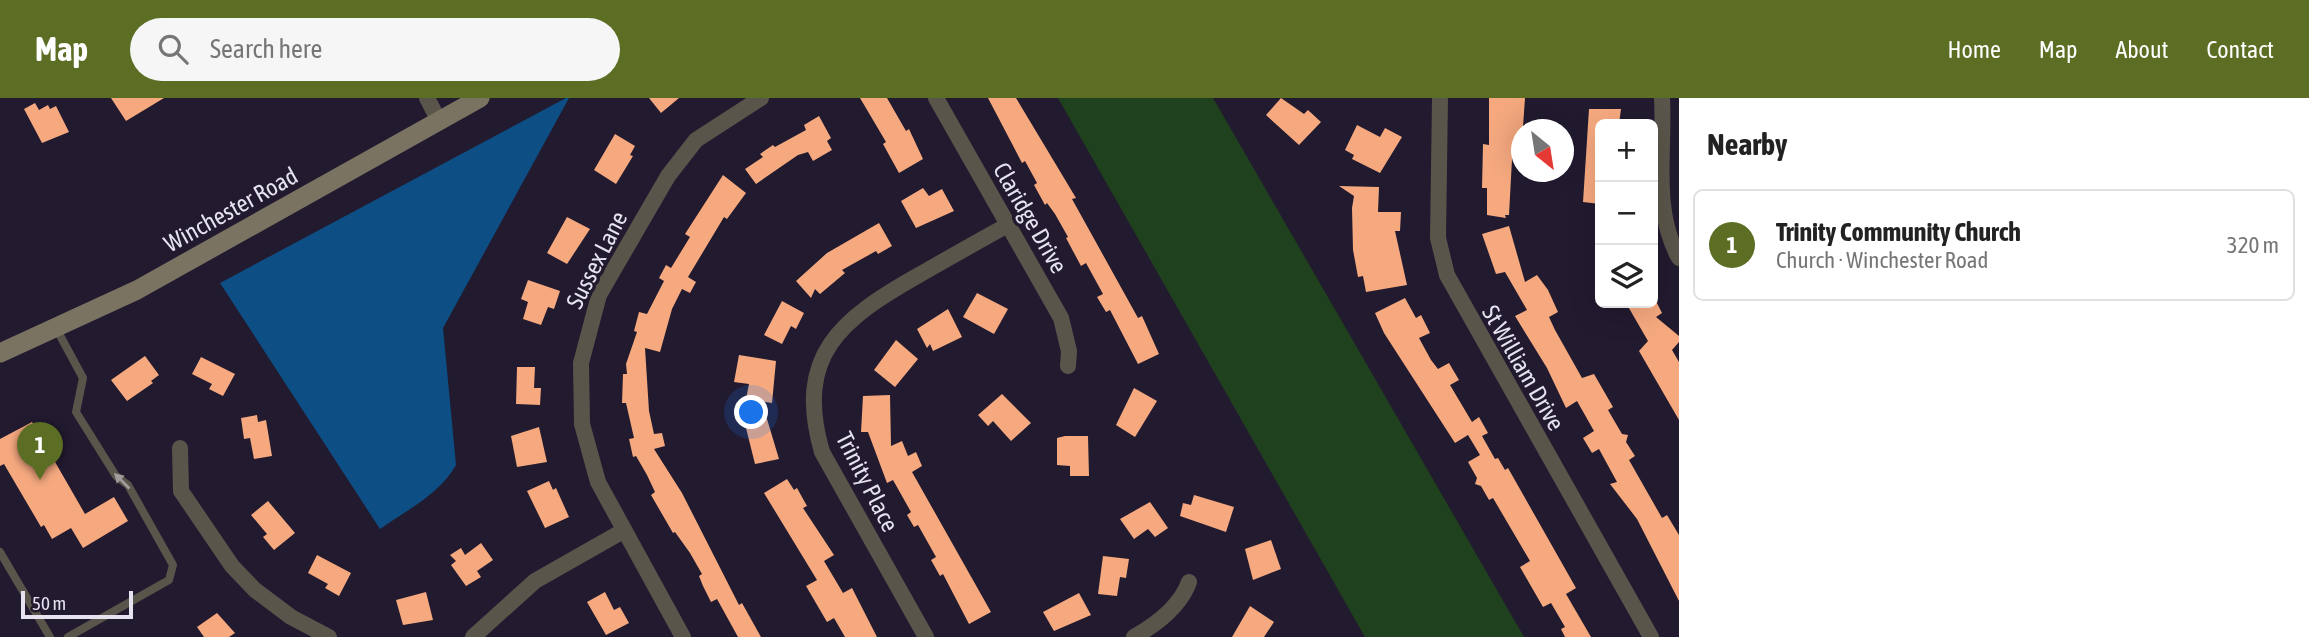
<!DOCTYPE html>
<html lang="en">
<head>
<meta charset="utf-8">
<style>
	:root { --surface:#fff; --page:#f6f6f6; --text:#222; --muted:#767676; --line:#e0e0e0; --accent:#5c6d24 }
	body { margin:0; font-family:"Asap Condensed",sans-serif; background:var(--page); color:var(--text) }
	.controls { position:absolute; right:21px; top:21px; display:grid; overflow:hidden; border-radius:10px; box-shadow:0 7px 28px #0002 }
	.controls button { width:63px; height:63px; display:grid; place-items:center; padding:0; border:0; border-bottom:2px solid var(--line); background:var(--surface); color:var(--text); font:35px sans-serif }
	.compass { position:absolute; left:1511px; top:21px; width:63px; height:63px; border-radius:50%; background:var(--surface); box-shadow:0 7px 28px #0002; rotate:150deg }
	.scale { position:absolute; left:21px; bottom:18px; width:112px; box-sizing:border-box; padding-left:7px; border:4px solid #e7e2f0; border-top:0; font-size:19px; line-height:24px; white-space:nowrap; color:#e7e2f0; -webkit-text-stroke:5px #221a2f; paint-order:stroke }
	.you { position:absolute; left:752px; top:315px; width:24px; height:24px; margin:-18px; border:5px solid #fff; border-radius:50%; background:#1a73e8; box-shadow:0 0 0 10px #1a73e833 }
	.badge { display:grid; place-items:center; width:46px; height:46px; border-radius:50%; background:var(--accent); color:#fff; font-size:23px; font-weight:700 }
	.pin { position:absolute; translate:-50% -58px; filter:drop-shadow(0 2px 4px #0008) }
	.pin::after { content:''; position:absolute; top:37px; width:24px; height:21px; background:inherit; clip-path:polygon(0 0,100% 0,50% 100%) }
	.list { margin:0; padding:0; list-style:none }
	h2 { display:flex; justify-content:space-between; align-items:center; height:91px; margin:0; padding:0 28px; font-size:30px }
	h2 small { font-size:23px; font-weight:400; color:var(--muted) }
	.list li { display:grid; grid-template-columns:46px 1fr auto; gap:21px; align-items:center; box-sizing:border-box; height:112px; margin:0 14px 14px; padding:0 14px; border:2px solid var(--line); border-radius:10px }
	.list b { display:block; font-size:26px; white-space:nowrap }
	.list p { margin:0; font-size:23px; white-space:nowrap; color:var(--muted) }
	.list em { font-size:23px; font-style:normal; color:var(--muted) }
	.icon { flex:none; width:38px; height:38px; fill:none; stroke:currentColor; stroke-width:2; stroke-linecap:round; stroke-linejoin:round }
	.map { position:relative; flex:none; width:1679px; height:539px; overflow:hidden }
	header { display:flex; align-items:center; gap:42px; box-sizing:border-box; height:98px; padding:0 35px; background:var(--accent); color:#fff }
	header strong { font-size:33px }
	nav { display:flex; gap:38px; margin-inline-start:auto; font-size:24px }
	.search { width:490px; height:63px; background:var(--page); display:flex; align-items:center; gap:18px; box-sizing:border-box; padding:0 24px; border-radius:38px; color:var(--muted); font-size:26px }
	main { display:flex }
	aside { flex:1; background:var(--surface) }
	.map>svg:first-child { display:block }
</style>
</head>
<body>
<header>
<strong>Map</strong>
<div class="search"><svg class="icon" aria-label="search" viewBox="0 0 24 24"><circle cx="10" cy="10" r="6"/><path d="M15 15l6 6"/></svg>Search here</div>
<nav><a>Home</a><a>Map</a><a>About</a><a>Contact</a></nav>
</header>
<main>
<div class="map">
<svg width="1679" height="539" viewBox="0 0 1679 539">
	<rect width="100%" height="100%" fill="#221a2f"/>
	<!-- green -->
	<polygon fill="#20411d" points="1058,0 1213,0 1524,539 1365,539"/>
	<!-- water -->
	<path fill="#0d4f84" d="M566 0H569L443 230 456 367C440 396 407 412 380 431L220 185Z"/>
	<!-- building -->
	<g fill="#f6a97f">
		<polygon points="111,0 164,0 126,23"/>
		<polygon points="649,0 679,0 661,15"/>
		<polygon points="860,0 887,0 906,33 909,31 923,61 899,75 883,46 886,44"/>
		<polygon points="988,0 1016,0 1076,100 1072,101 1138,220 1142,218 1159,256 1138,266 1110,212 1106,214 1097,199 1103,196 1086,165 1081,168 1066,140 1068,139 1055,116 1047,105 1045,107 1034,87 1037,85 1025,63 1022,65"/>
		<polygon points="1281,0 1304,16 1308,12 1321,24 1299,47 1266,17"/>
		<polygon points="1489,0 1525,0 1522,43 1513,43 1509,117 1505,117 1506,120 1487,117 1487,90 1482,90 1483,46 1489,47"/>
		<polygon points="35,5 39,12 48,7 50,11 56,8 69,34 42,45 24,11"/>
		<polygon points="1589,11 1621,11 1619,26 1600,26 1600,106 1583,104"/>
		<polygon points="819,18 831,40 827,43 832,52 813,63 808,54 798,57 756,86 745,71 763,59 760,56 773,47 775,49 806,32 804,27"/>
		<polygon points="1357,27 1380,39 1385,30 1402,39 1380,75 1352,61 1354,57 1345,52"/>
		<polygon points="615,36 635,48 630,57 633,58 616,86 594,72"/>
		<polygon points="723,77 746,95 727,121 724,119 688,179 696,184 690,195 682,191 672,211 660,254 645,250 649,313 654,336 662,335 665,348 654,351 682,395 739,507 742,505 761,539 738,539 717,501 711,504 703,488 699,478 702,476 690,455 675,434 673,435 651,397 655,394 647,377 636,358 633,359 629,341 634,340 626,305 622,305 623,276 627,276 626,266 637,234 634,233 639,214 647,216 664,183 659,180 666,167 671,170 690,139 685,136"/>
		<polygon points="1339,88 1379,89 1378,114 1401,114 1400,133 1395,133 1407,187 1366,194 1363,178 1358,179 1353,152 1352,110 1354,98"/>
		<polygon points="923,90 929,98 942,91 954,113 916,130 901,103"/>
		<polygon points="567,119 590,131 567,166 547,155"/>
		<polygon points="879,125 892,148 878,156 876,153 842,172 845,175 820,196 815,191 811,200 796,183 827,155"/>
		<polygon points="1509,128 1525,184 1537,177 1548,192 1558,214 1549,219 1555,232 1582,280 1594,276 1613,309 1608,312 1622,336 1628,337 1626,344 1635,358 1629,362 1662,420 1667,417 1679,437 1679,503 1637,421 1610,386 1617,384 1599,351 1592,355 1583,340 1594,333 1577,303 1566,310 1547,270 1515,218 1527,212 1505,174 1496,176 1482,136"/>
		<polygon points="528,182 560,193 554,211 548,209 541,227 523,221 528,204 521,201"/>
		<polygon points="977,195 1008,211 994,236 963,219"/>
		<polygon points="1405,200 1416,220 1421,217 1430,235 1419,240 1431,262 1438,271 1449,265 1459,282 1450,287 1472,324 1479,319 1488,335 1482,338 1495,361 1498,360 1505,372 1508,370 1576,490 1566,496 1591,539 1565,539 1561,531 1565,529 1551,505 1543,509 1520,469 1530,463 1493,400 1489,402 1481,388 1475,386 1477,380 1468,364 1480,357 1468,337 1455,345 1384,235 1375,215"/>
		<polygon points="782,203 804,215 796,231 791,228 782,246 764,237"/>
		<polygon points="1656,203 1662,215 1656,219 1679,238 1679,244 1672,252 1679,264 1679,322 1639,253 1648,243 1626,205"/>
		<polygon points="948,211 962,239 933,253 930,246 927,250 917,231"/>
		<polygon points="896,242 918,261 895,289 874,272"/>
		<polygon points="739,257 776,263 772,305 746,301 749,286 734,284"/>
		<polygon points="145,258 159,277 151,283 153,285 127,303 111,282"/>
		<polygon points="201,259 235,276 223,298 209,291 212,286 192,276"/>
		<polygon points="517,269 535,269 534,290 541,290 540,307 516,306"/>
		<polygon points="1134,290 1157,303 1135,339 1116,327"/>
		<polygon points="1002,296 1031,325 1011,343 993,323 988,328 978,317"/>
		<polygon points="890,297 891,348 902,343 908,358 916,354 922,368 912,374 991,514 969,526 943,476 940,478 931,462 936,459 918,427 914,429 907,417 911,414 893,382 887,385 868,334 861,334 863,298"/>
		<polygon points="257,317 258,324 266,322 272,358 254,361 250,340 244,341 241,320"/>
		<polygon points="767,321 779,361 755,366 745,326"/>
		<polygon points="32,324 35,329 42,325 50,339 43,343 85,416 114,399 128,423 83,450 71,430 52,441 44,427 41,429 4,366 0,368 0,341"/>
		<polygon points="539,329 547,364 517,369 511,338"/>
		<polygon points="1065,338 1088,338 1089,378 1070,378 1070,368 1057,367 1057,340"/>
		<polygon points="787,381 794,392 797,390 807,408 803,410 834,457 824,463 843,495 852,490 877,539 845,539 834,520 827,524 806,488 817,482 764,395"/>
		<polygon points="549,383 553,392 556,390 569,419 545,430 527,393"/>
		<polygon points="1194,397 1234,409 1226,434 1180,418 1183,405 1191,407"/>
		<polygon points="268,403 295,435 274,452 263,439 267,436 251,417"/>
		<polygon points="1150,404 1168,430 1155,439 1148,431 1134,441 1120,421"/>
		<polygon points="1271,442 1281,471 1253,482 1245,451"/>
		<polygon points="481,445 493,462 477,473 481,479 466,488 451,467 456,463 450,457 461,450 465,457"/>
		<polygon points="317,457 351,475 339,498 325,490 328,486 308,475"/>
		<polygon points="1103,458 1129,461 1126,480 1120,479 1117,498 1098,496"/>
		<polygon points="426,494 433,522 403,527 396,502"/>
		<polygon points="605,494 614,512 620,509 629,525 606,537 587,504"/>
		<polygon points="1079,495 1091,517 1054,533 1043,514"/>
		<polygon points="1250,508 1274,524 1264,539 1232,539"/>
		<polygon points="217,515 235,535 229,539 204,539 197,529"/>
	</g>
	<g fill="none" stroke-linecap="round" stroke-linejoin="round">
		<!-- service -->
		<g stroke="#5a554a" stroke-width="8">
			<polyline points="56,230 83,280 76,314 116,378 128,387 173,467 169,482 68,539"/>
			<polyline points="0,454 50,539"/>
		</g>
		<!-- minor -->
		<g stroke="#5a554a" stroke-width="16">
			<polyline points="427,0 439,23"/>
			<polyline points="936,0 1061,220 1069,253 1068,268"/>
			<polyline points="1440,0 1438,140 1447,177 1651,539"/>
			<path d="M1662 0C1665 54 1652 111 1679 160"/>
			<polyline points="180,350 181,393 232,468 255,492 291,519 329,539"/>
			<polyline points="473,539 535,483 623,433"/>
			<polyline points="683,539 598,384 582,326 581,265 599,197 668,78 696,42 761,0"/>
			<path d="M926 539 822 354C794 257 841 221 919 177 949 160 978 143 1008 127"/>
			<path d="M1134 539C1157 526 1180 509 1189 484"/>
		</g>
		<!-- secondary -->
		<polyline stroke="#7b7362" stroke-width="19" points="0,255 137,192 480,0"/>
	</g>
	<!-- one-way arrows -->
	<defs><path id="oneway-solid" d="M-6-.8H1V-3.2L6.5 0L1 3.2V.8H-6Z" transform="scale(1.75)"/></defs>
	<use fill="#a09c9d" href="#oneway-solid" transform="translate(122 383) rotate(-135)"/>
	<g text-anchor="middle" stroke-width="7" stroke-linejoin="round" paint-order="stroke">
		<!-- street labels -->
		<g font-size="24" fill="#e7e2f0" stroke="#221a2f">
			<text transform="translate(231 112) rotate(-29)" y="8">Winchester Road</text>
			<text transform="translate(1030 120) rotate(60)" y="8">Claridge Drive</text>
			<text transform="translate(597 162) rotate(-63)" y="8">Sussex Lane</text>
			<text transform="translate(1523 270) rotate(60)" y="8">St William Drive</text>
			<text transform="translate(867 384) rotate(63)" y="8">Trinity Place</text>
		</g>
	</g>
</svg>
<div class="controls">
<button>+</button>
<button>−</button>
<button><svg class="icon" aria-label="layers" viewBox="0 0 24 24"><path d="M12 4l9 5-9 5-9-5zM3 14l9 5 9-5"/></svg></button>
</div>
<svg class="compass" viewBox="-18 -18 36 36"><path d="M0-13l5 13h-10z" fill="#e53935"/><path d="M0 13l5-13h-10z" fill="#767676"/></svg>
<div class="scale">50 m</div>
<div class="you"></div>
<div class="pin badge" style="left:40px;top:382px">1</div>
</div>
<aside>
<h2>Nearby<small></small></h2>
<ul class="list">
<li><span class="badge">1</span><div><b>Trinity Community Church</b><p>Church · Winchester Road</p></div><em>320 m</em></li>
</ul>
</aside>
</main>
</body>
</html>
